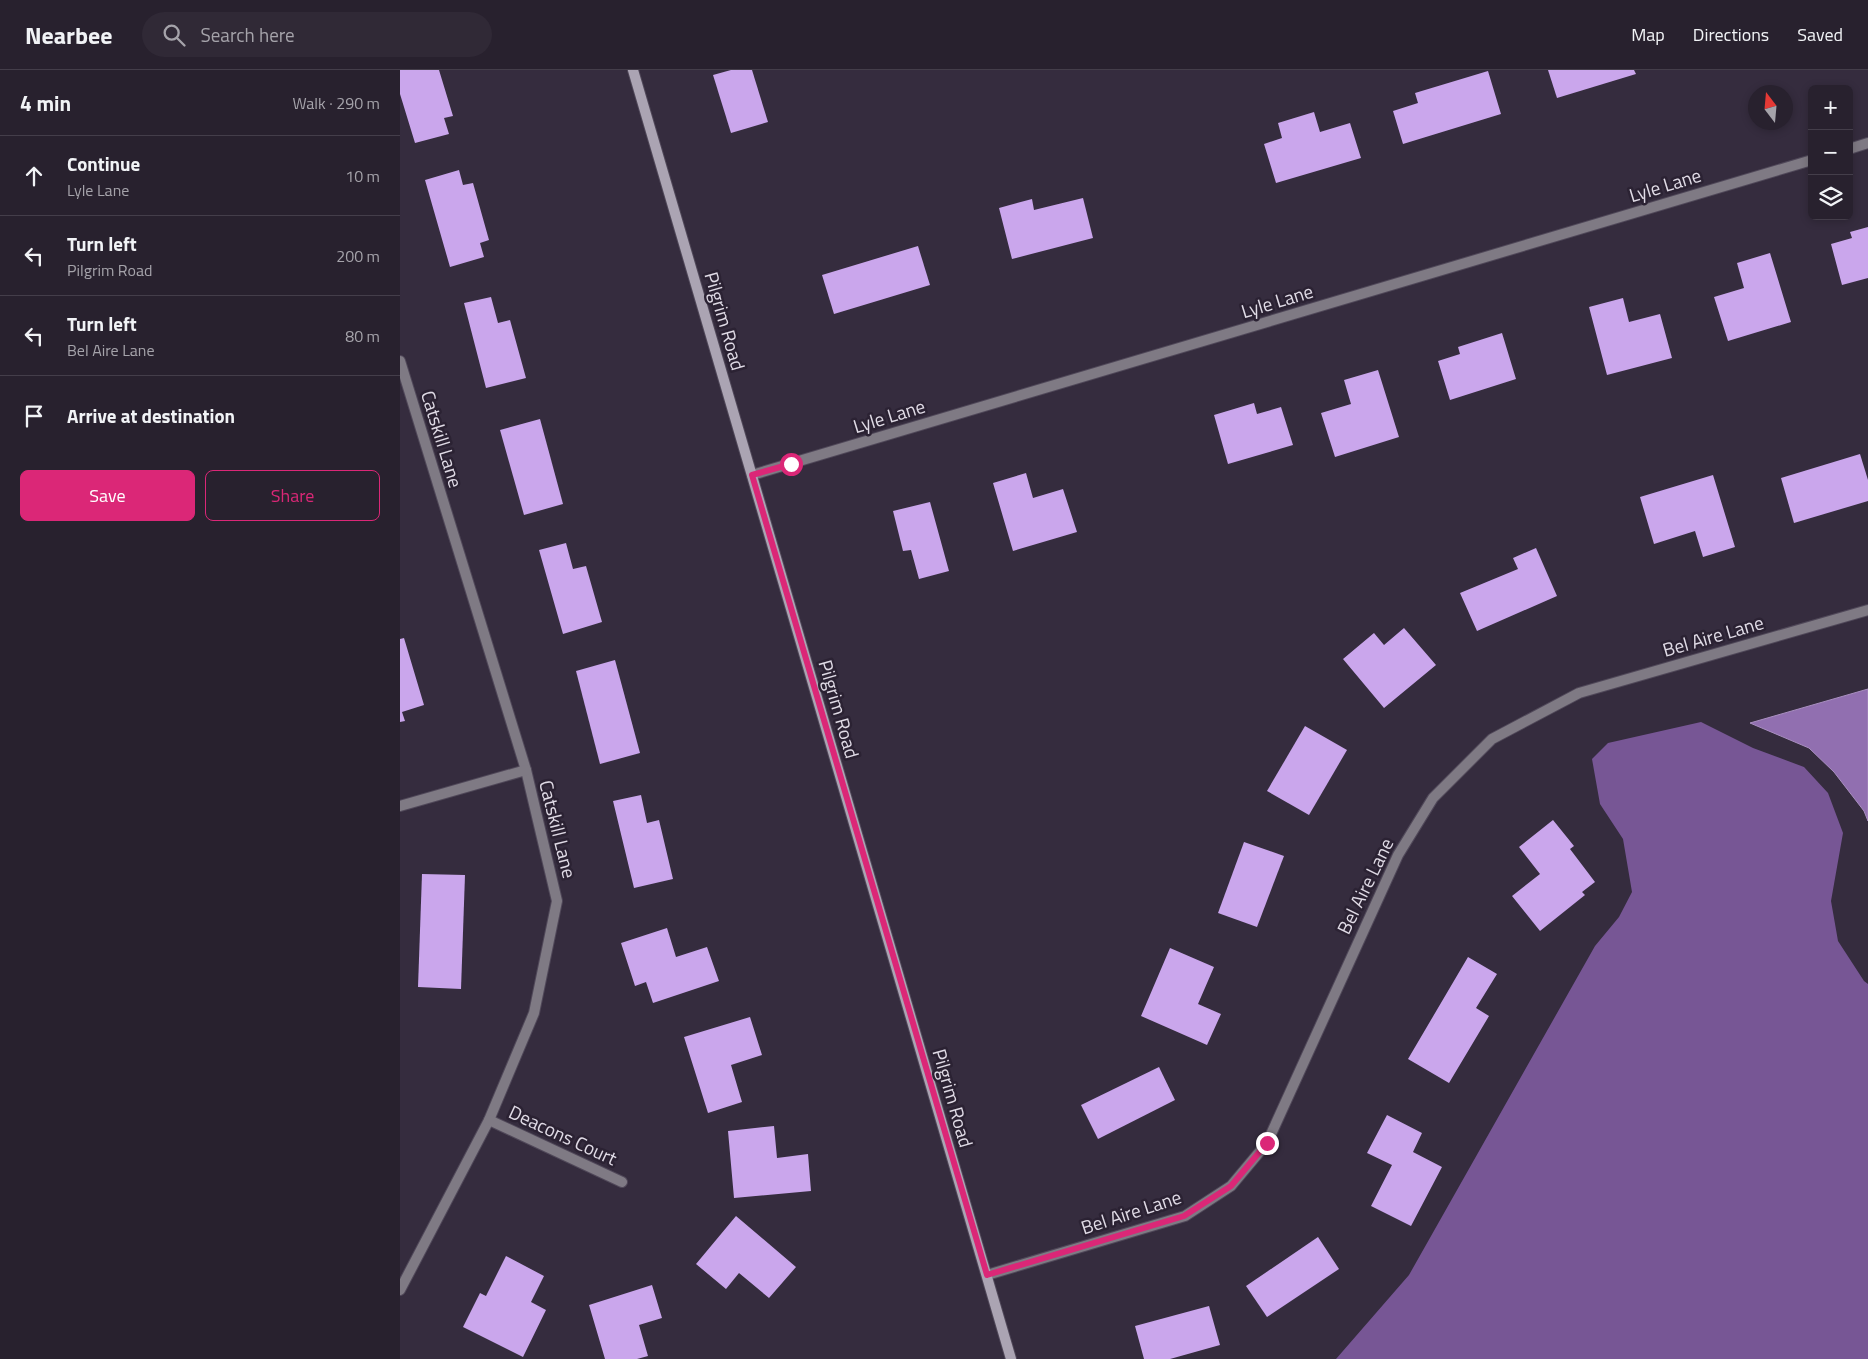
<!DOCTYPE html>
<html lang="en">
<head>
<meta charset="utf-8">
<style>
	:root { --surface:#28212e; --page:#302936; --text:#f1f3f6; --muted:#a5a3aa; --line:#443e4a; --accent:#db2777 }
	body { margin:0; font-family:"Titillium Web",sans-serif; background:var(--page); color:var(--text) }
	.controls { position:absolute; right:15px; top:15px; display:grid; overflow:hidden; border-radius:8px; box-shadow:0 2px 8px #0003 }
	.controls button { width:45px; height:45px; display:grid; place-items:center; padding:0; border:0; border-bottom:1px solid var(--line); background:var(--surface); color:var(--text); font:25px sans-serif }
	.compass { position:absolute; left:1348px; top:15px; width:45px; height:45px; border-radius:50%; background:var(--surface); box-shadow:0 2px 8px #0003; rotate:344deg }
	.stop { position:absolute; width:15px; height:15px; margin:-11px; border:4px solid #db2777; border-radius:50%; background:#fff }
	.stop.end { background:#db2777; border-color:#fff; box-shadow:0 1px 5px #0008 }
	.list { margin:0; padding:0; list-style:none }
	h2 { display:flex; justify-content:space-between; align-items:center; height:65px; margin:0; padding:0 20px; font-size:21px }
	h2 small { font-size:16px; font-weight:400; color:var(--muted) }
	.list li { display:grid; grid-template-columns:32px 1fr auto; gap:15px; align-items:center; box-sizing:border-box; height:80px; padding:0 20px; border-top:1px solid var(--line) }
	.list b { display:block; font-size:19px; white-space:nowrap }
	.list p { margin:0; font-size:16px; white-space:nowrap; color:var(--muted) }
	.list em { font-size:16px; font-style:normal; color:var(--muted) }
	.actions { display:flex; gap:10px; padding:15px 20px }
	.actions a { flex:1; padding:11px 0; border:1px solid var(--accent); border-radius:8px; text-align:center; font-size:18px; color:var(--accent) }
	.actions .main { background:var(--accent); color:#fff }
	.icon { flex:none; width:28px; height:28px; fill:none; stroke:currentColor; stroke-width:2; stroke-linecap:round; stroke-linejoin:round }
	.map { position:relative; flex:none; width:1468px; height:1289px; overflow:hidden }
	header { display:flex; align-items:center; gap:30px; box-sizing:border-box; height:70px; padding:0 25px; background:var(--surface); border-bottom:1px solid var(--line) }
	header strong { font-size:24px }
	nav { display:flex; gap:28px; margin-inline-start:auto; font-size:18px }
	.search { width:350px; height:45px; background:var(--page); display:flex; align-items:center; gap:12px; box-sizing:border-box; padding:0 18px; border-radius:28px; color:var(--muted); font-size:19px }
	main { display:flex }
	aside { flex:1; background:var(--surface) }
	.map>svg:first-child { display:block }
</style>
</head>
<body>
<header>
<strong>Nearbee</strong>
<div class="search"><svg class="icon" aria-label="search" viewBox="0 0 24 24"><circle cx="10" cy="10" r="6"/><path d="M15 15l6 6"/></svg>Search here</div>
<nav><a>Map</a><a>Directions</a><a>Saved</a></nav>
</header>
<main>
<aside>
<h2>4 min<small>Walk · 290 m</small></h2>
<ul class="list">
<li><svg class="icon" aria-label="ahead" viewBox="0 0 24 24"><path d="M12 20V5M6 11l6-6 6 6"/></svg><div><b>Continue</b><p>Lyle Lane</p></div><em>10 m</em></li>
<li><svg class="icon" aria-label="left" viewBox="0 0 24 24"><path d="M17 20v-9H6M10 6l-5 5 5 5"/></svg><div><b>Turn left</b><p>Pilgrim Road</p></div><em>200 m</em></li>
<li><svg class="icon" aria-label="left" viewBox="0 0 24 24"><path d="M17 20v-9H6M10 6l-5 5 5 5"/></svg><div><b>Turn left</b><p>Bel Aire Lane</p></div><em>80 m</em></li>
<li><svg class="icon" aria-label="arrive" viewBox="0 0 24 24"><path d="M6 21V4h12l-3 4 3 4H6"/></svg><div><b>Arrive at destination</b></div></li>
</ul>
<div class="actions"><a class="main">Save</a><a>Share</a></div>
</aside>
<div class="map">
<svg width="1468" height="1289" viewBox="0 0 1468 1289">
	<rect width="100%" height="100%" fill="#352c3e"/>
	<!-- forest -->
	<polygon fill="#775695" points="1301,652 1353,678 1404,697 1428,723 1443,763 1431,831 1438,871 1464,911 1468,914 1468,1289 936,1289 1009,1205 1195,876 1219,847 1232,822 1223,769 1200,734 1192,689 1208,673"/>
	<!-- water -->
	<polygon fill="#916fb0" stroke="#a98fc0" points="1468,619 1468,751 1464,741 1434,702 1409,678 1350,653"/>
	<!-- building -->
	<g fill="#caa6ec">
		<polygon points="0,0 39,0 53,46 44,48 49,64 15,73 0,24"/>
		<polygon points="331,0 352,0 368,52 331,63 313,5"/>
		<polygon points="1148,0 1234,0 1236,4 1157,28"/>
		<polygon points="1088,1 1101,44 1003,74 993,41 1018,33 1015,23"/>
		<polygon points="914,42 920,62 950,53 961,88 876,113 864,74 882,68 878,53"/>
		<polygon points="59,100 63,115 73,113 89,170 80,173 84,187 50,197 25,110"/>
		<polygon points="683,128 693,168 612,189 599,138 632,129 634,140"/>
		<polygon points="1468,157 1468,208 1442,215 1431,174 1452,168 1450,162"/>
		<polygon points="518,176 530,215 434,244 422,205"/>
		<polygon points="1370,183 1391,252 1328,271 1314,227 1344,218 1337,193"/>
		<polygon points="91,227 98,253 110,250 126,308 86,318 64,233"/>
		<polygon points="1223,228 1229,252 1260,244 1272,288 1207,305 1189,237"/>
		<polygon points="1102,263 1116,309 1050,330 1038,291 1060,284 1058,277"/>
		<polygon points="978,300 999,367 935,387 921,343 951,334 944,310"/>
		<polygon points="854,333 857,344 881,337 893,375 828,394 814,345"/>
		<polygon points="140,349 163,434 124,445 100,360"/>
		<polygon points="1460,384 1468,410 1468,431 1394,453 1381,408"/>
		<polygon points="626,403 633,428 663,419 677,462 613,481 593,413"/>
		<polygon points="1313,405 1335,477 1303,487 1295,461 1254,474 1240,427"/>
		<polygon points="530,432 549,501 519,509 511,480 503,481 493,441"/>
		<polygon points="166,473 173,499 186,496 202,552 163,564 139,480"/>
		<polygon points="1136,478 1157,526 1077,561 1060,523 1118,499 1113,488"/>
		<polygon points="1004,558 1036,595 984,638 943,589 974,563 984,575"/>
		<polygon points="4,568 24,635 2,642 5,651 0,652 0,569"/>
		<polygon points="215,590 240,683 200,694 176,601"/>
		<polygon points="905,656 947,680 909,745 867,721"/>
		<polygon points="241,725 247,753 259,750 273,809 234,818 213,731"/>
		<polygon points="1153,750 1174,776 1170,779 1195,812 1182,822 1185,825 1140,861 1112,826 1140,804 1119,777"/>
		<polygon points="844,772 884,786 857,857 818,843"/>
		<polygon points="22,804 65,805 61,919 18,917"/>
		<polygon points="267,858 276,887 307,877 319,911 253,933 246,912 235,916 221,873"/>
		<polygon points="770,878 814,897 798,934 821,944 807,975 741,946"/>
		<polygon points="1068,887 1097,904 1076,938 1089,946 1049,1013 1008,989"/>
		<polygon points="350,947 362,985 331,995 342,1032 308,1043 284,967"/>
		<polygon points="759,997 775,1030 698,1069 681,1035"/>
		<polygon points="987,1045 1022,1063 1013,1082 1042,1097 1011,1156 971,1136 992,1095 967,1083"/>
		<polygon points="374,1056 377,1088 408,1084 411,1121 334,1128 328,1061"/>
		<polygon points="336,1146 396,1197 369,1228 339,1203 326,1219 296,1194"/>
		<polygon points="918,1167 939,1199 867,1247 846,1216"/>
		<polygon points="106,1186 144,1206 131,1232 146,1240 123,1287 63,1257 80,1223 86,1226"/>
		<polygon points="252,1215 262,1248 239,1255 248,1286 237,1289 205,1289 189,1235"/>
		<polygon points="809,1236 820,1275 770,1289 744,1289 735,1256"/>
	</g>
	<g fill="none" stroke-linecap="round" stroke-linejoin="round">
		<defs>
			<g id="street">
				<polyline points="1449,79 1468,73"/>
				<polyline points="0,291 126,700 157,831 134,943 89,1050 0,1220"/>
				<polyline points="352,405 1412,90"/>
				<polyline points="0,736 126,700"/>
				<polyline points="89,1050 222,1112"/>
				<polyline points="587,1205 785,1146 831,1116 867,1073 998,785 1033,728 1092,669 1179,623 1468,540"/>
			</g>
			<polyline id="secondary" points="233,0 611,1289"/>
		</defs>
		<!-- street casing -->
		<use href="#street" stroke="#504859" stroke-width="12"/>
		<!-- secondary casing -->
		<use href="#secondary" stroke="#504859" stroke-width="12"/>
		<!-- street -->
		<use href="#street" stroke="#7f7a84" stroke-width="10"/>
		<!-- secondary -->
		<use href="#secondary" stroke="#aba4b3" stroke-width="10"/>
	</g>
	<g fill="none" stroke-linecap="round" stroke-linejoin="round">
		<!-- route -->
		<polyline stroke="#db2777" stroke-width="6" points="391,394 352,405 587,1205 784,1146 831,1116 867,1073"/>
	</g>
	<g text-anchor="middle" stroke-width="5" stroke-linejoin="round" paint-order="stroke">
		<!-- street labels -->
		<g font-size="19" fill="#e0dbe6" stroke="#2b2233">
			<text transform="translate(1265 115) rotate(-17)" y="7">Lyle Lane</text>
			<text transform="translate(877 231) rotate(-17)" y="7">Lyle Lane</text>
			<text transform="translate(325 251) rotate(74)" y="7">Pilgrim Road</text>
			<text transform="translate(489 346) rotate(-17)" y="7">Lyle Lane</text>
			<text transform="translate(42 369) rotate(73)" y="7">Catskill Lane</text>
			<text transform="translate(1313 566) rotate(-16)" y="7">Bel Aire Lane</text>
			<text transform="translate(439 639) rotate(74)" y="7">Pilgrim Road</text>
			<text transform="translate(158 759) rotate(76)" y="7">Catskill Lane</text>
			<text transform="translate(965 816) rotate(-64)" y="7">Bel Aire Lane</text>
			<text transform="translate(553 1028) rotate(74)" y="7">Pilgrim Road</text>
			<text transform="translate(163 1065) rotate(25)" y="7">Deacons Court</text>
			<text transform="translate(731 1142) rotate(-18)" y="7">Bel Aire Lane</text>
		</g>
	</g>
</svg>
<div class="controls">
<button>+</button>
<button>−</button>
<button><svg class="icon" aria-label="layers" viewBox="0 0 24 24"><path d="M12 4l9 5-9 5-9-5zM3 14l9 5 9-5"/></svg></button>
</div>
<svg class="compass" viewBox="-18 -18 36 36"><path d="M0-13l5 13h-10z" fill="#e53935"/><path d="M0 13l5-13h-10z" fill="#a5a3aa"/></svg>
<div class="stop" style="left:391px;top:394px"></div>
<div class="stop end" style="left:867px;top:1073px"></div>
</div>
</main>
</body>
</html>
